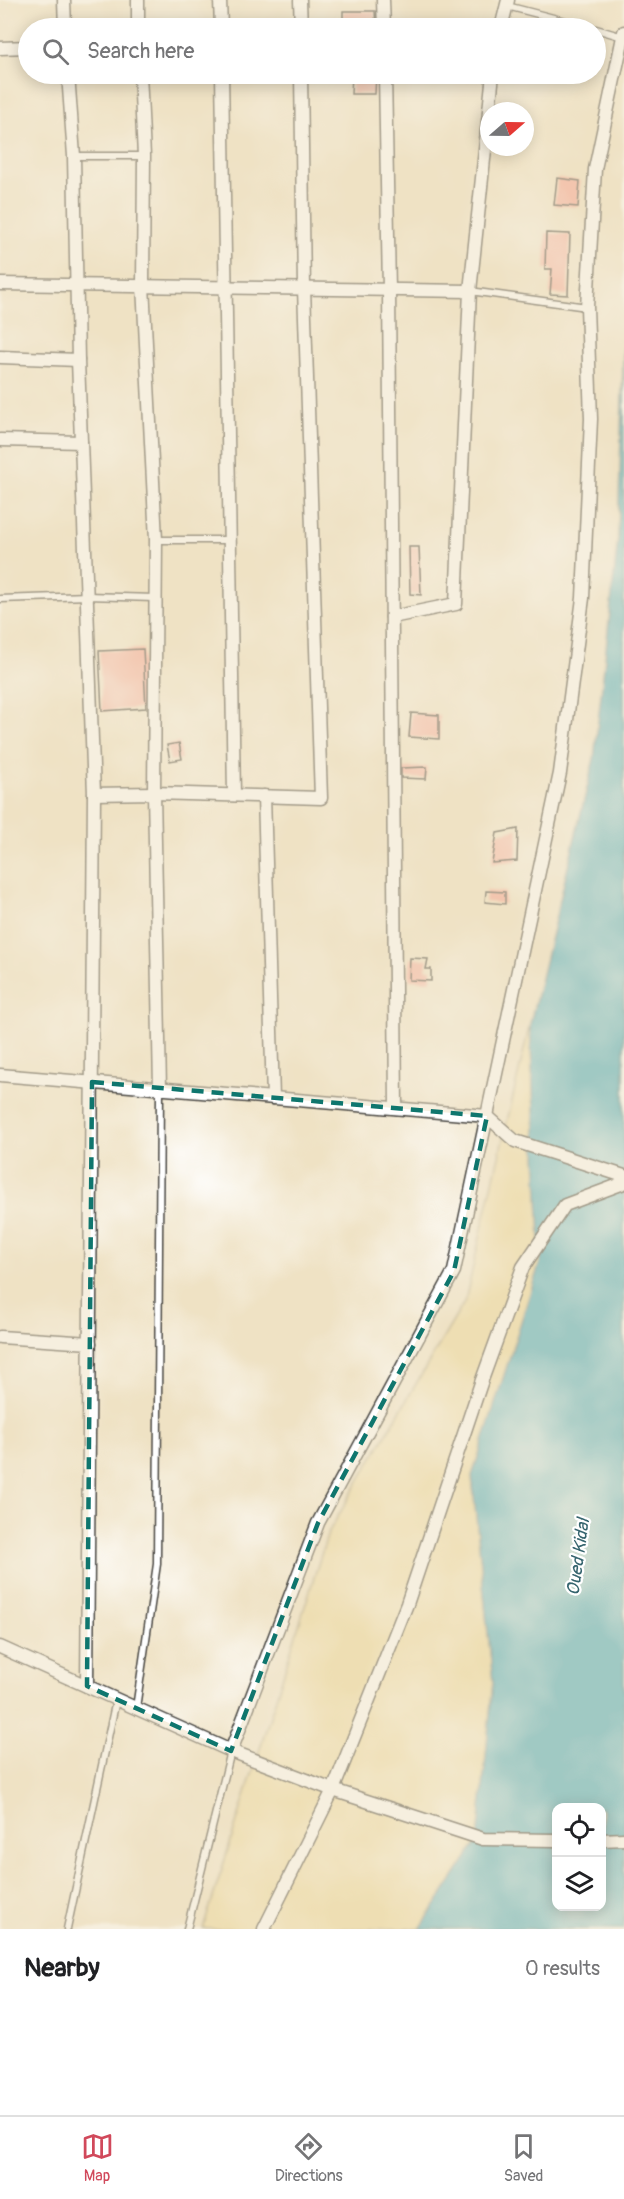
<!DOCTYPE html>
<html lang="en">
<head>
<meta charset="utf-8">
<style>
	:root { --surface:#fff; --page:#f2f2f2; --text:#202124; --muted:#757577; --line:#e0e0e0; --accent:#d1495b }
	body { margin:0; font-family:Pangolin,sans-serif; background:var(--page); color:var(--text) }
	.controls { position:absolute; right:18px; bottom:18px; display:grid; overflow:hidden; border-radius:12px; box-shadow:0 3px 15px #0003 }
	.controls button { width:54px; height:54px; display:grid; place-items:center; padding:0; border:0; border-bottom:2px solid var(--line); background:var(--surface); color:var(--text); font:30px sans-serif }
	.compass { position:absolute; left:480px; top:102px; width:54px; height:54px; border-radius:50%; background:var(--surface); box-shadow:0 3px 15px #0003; rotate:70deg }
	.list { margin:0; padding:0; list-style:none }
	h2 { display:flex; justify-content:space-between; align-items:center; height:78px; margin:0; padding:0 24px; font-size:26px }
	h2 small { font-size:20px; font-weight:400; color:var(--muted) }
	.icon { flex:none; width:33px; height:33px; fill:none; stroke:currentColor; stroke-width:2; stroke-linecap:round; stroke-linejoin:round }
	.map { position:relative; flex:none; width:624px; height:1929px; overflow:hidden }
	.search { position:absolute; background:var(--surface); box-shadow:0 3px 15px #0003; left:18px; right:18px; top:18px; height:66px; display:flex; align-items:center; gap:15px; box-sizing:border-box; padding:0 21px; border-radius:33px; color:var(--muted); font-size:22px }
	.sheet { height:186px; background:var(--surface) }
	nav { display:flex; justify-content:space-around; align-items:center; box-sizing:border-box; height:84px; border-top:2px solid var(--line); background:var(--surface); font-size:16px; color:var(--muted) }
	nav a { display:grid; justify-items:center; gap:3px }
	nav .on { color:var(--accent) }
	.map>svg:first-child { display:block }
</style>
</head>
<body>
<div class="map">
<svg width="624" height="1929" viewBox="0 0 624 1929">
	<rect width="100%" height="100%" fill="#fff"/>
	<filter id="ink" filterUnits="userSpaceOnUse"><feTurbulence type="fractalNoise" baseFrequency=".0167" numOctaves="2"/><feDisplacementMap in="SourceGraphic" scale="12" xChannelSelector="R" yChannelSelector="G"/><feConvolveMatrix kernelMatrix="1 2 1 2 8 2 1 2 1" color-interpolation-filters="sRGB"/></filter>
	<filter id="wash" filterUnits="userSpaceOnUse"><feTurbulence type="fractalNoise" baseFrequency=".008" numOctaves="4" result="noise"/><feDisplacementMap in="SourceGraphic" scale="24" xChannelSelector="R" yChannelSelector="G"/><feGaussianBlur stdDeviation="1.35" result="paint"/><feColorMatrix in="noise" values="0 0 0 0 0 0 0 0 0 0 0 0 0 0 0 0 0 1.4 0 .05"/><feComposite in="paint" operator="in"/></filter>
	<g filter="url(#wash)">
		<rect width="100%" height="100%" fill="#efe2c4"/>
		<!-- sand -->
		<polygon fill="#eeda9e" stroke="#8c8264" stroke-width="1.5" points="530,1024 541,1259 472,1476 493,1682 478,1841 420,1929 203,1929 328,1533 465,1301"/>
		<!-- water -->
		<path fill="#42aac1" stroke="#366a76" stroke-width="1.5" fill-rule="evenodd" d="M624 331V1929H420L478 1841 493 1682 472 1476 541 1259 530 1024 594 759 618 539ZM556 1808H602V1906H556Z"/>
		<g id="blocks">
			<!-- building -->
			<g fill="#f8a393">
				<polygon points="343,11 375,11 376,28 343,28"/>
				<polygon points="352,74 376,74 375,94 351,94"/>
				<polygon points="557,178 580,181 578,207 554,205"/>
				<polygon points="546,233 570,234 568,295 550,294 552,269 545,269"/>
				<polygon points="409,547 419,547 421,595 410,594"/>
				<polygon points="143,649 146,708 102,711 99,651"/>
				<polygon points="411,713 439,715 439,739 409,737"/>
				<polygon points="179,743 182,759 170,761 167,745"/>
				<polygon points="427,767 426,779 401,778 401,768"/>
				<polygon points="518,829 517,861 492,863 497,833"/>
				<polygon points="486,891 505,892 505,904 485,902"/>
				<polygon points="410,958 428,959 426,969 431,969 431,981 409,980"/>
			</g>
		</g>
	</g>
	<g filter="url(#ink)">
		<use href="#blocks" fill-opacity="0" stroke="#484642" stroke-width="1.5"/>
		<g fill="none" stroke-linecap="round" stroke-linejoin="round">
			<defs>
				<g id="service">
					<polyline points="507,6 592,28"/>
					<polyline points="596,29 623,37"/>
					<polyline points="74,156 144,156"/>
					<polyline points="470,291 587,307"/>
					<polyline points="156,540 229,540"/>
					<polyline points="0,599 88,596 154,598"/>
					<polyline points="136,1708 157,1564 160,1089"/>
					<polyline points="67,1929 116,1700"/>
					<polyline points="187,1929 231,1751"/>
				</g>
				<g id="minor">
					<polyline points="64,0 65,28"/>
					<polyline points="138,0 138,28"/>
					<polyline points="220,0 221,28"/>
					<polyline points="300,0 301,28"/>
					<polyline points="383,0 384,28"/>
					<polyline points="501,28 508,0"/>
					<polyline points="0,48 28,47"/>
					<polyline points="68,74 74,156 78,360 94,794 87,1686"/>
					<polyline points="140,74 144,156 143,285 156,540 154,793 160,1088"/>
					<polyline points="222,74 234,795"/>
					<polyline points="385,74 389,290 396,1108"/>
					<polyline points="489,111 493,74"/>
					<polyline points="0,284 470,291"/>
					<polyline points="0,357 78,360"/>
					<polyline points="0,440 81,442"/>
					<polyline points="392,617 456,604 470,291 489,112"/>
					<polyline points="94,794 154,793 321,798 304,288 301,74"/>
					<polyline points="264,796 273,1098"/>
					<polyline points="0,1075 487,1116 515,1141 624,1176"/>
					<polyline points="0,1337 90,1343"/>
					<polyline points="0,1647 231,1751 333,1790 483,1839 556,1840"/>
					<polyline points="231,1751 318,1523 454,1271 560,773 583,598 591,419 587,307 595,169 624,32"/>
					<polyline points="602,1840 624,1839"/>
					<polyline points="264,1929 333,1790 407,1604 482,1380 523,1267 565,1205 624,1183"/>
				</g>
			</defs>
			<!-- service casing -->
			<use href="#service" stroke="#484642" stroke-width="9"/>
			<!-- minor casing -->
			<use href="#minor" stroke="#484642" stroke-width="15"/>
			<!-- service -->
			<use href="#service" stroke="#fff" stroke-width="6"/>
			<!-- minor -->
			<use href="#minor" stroke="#fff" stroke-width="12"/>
		</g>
	</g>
	<!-- marked area -->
	<path d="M0 0H624V1929H0ZM92 1082 487 1116 454 1271 318 1523 231 1751 87 1686Z" fill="#efe2c4" fill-opacity=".55" fill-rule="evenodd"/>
	<path fill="none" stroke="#0f766e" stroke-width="4.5" stroke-dasharray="12 8" stroke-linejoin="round" d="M92 1082 487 1116 454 1271 318 1523 231 1751 87 1686Z"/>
	<g text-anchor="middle" stroke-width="4.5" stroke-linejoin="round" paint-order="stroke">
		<!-- water labels -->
		<g font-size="18" font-style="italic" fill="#35646e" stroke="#fff">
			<text transform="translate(578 1557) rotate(-82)" y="6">Oued Kidal</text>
		</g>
	</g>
</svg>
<div class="controls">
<button><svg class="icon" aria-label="locate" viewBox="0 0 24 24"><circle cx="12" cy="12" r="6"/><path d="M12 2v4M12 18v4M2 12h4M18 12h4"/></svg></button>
<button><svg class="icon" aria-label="layers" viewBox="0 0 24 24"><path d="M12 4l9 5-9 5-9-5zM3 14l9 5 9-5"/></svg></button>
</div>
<svg class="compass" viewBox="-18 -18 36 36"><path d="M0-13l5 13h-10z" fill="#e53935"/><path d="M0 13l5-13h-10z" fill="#757577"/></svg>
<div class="search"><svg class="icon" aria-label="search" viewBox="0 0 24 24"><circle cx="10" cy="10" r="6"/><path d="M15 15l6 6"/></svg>Search here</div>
</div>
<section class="sheet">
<h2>Nearby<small>0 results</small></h2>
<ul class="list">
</ul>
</section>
<nav>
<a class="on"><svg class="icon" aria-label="map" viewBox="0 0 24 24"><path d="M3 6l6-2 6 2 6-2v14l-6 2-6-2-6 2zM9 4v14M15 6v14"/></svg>Map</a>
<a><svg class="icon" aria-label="directions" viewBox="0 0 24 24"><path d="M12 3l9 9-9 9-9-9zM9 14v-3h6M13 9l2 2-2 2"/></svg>Directions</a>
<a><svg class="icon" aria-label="saved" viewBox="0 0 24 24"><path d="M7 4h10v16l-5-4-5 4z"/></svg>Saved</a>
</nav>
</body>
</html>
